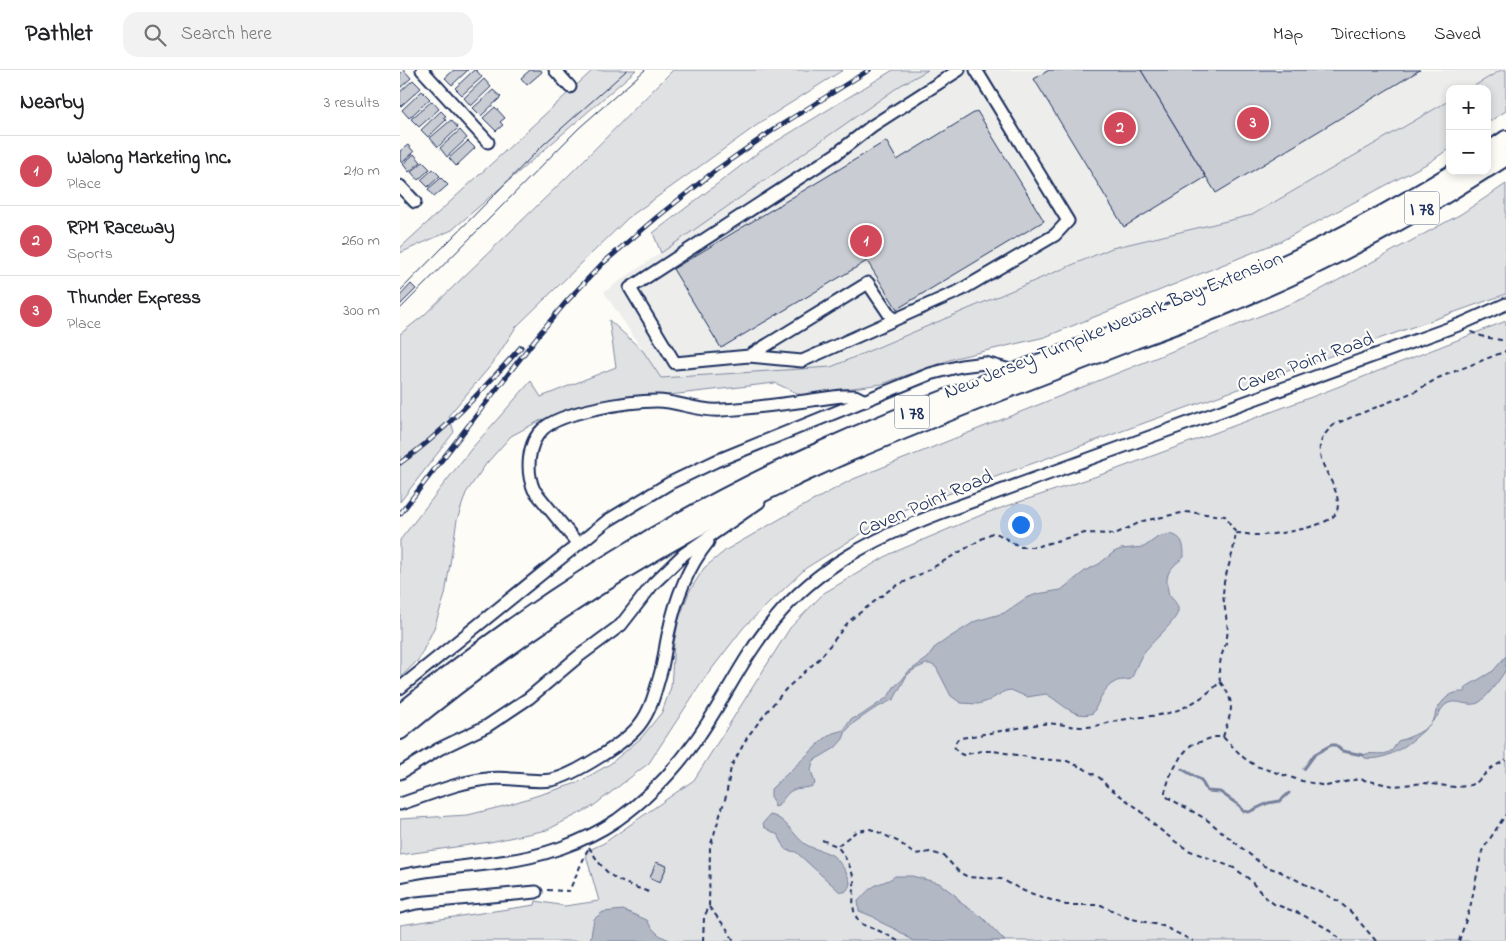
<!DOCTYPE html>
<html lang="en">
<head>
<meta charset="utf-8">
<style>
	:root { --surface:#fff; --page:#f2f2f2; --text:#202124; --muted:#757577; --line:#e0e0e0; --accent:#d1495b }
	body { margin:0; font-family:"Indie Flower",sans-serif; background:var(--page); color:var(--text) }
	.controls { position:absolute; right:15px; top:15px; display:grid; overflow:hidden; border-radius:10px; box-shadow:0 2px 8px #0003 }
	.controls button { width:45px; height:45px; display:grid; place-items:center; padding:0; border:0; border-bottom:1px solid var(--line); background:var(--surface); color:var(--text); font:25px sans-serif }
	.you { position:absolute; left:620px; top:454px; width:18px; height:18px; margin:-12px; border:4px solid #fff; border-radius:50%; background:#1a73e8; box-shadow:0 0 0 8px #1a73e833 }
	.badge { display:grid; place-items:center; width:32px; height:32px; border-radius:50%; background:var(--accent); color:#fff; font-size:16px; font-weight:700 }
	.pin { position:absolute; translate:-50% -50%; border:2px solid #fff; box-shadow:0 1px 5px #0006 }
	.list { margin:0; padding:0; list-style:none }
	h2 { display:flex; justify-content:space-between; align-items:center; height:65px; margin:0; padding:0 20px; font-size:21px }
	h2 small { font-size:16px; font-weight:400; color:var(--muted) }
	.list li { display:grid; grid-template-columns:32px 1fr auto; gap:15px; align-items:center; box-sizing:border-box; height:70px; padding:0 20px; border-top:1px solid var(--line) }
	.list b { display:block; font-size:19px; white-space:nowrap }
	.list p { margin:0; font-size:16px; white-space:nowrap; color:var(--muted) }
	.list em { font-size:16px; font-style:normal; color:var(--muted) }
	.icon { flex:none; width:28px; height:28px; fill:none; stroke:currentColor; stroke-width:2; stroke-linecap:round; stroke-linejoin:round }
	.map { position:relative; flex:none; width:1106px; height:871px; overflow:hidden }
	header { display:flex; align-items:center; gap:30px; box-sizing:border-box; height:70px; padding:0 25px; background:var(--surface); border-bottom:1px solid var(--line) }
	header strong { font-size:24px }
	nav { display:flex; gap:28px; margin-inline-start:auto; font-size:18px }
	.search { width:350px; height:45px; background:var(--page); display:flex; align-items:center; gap:12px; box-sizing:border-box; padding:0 18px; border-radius:15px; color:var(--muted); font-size:19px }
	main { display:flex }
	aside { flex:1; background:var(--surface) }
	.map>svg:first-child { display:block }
</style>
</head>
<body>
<header>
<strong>Pathlet</strong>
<div class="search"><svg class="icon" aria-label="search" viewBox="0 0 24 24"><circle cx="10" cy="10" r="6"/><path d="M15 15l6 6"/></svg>Search here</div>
<nav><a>Map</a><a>Directions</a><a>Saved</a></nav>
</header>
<main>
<aside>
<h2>Nearby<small>3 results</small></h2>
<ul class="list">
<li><span class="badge">1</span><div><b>Walong Marketing Inc.</b><p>Place</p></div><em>210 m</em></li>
<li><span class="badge">2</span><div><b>RPM Raceway</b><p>Sports</p></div><em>260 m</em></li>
<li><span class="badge">3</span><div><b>Thunder Express</b><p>Place</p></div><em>300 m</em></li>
</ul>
</aside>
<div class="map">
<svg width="1106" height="871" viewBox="0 0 1106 871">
	<rect width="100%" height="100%" fill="#fdfcf7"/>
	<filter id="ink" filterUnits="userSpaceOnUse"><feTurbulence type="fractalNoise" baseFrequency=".02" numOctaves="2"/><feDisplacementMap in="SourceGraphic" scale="10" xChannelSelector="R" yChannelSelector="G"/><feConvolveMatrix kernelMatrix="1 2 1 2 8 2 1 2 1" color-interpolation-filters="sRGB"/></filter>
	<g filter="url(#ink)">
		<!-- built -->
		<polygon fill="#edeeec" points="528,0 1101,0 1069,19 1050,19 1050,30 852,145 712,178 431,297 261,308 204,222 501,15"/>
		<!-- green -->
		<g fill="#e0e1e3" stroke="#7e88a0">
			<polygon points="193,0 236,0 52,160 0,183 0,178"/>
			<polygon points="273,0 443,0 367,48 228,148 116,257 93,293 49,345 54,362 0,432 0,264 23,246 169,105"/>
			<polygon points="493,0 528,0 501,15 261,183 253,163 359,82"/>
			<polygon points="1101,0 1106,0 1106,41 1087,53 1087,19 1069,19"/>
			<polygon points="1050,30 1050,78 1030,92 881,171 645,267 555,288 482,314 401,325 375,313 181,335 141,350 111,366 86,394 66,423 57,450 45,525 34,558 19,589 0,608 0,470 72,378 131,311 141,327 216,297 209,250 243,281 261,308 431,297 712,178 852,145"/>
			<polygon points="1106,114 1106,224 885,302 493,444 406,498 344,557 304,609 249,693 192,737 147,760 90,772 0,785 0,749 68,745 104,736 177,713 210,694 241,668 262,642 271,617 274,573 279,549 289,522 304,498 326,480 385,446 451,410 907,227 1061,144"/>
			<polygon points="1106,251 1106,871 0,871 0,855 135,835 136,831 165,836 199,831 185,782 204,773 294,710 390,558 424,523 490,484 586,443 709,402 917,325"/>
		</g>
		<!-- water -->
		<g fill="#b3b8c5" stroke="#76819c">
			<path d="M770 464C783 467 784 475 784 487 768 500 764 504 769 525 773 530 779 534 778 541 776 553 747 575 741 587 737 594 735 602 731 609 725 611 720 609 715 612 703 618 699 632 693 643 674 650 661 632 646 624L627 627 611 620 605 621 588 631 578 634 561 633 551 626 536 597 530 594H526L515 599 507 605 494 629 474 639 455 652 446 661 443 669 435 678 413 691 411 700 415 714C409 720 399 716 391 721 386 724 382 731 378 736L375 737 371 727V719L424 669 433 663 444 660 451 649 460 646 488 627 494 617 502 610 508 602 528 588 534 578 550 567 576 551 604 543 626 528 637 524 661 520 685 501 699 494 714 482 721 479 744 477 758 467Z"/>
			<path d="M1106 586C1106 590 1106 598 1105 601 1101 608 1085 630 1078 633 1066 638 1055 626 1044 636 1040 640 1038 647 1033 651 1018 667 990 693 965 688L963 685C972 681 983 687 991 681 994 679 995 675 998 671 1011 667 1027 661 1034 649 1035 647 1035 644 1036 641 1043 630 1049 621 1065 622L1066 617 1093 601Z"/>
			<path d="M370 745C385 747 393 765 405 774 412 779 422 780 430 784 438 788 448 803 450 812 450 816 448 819 445 822H440L396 782 386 780 378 765 364 757 363 753Z"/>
			<path d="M495 806H512L539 813 556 826 561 833 582 847 605 871H513L497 860 480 852 474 847 459 841 458 831C464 826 466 821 473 817 480 812 488 812 495 806Z"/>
			<path d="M223 840 247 850C253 862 262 869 275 871H190L194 849 203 842Z"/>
		</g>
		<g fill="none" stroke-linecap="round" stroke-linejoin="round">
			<!-- stream -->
			<g stroke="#76819c" stroke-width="3">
				<polyline points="782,699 801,710 807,721 820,722 840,736 843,741 849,742 868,733 880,731 889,723"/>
				<polyline points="904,699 915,684 931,675 935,675 942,681 963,685"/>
			</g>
		</g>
		<!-- building -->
		<g fill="#c9ccd3" stroke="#1b2f5e">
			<polygon points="4,0 11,8 0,18 0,4"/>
			<polygon points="54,0 68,0 52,15 45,8"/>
			<polygon points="74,0 76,0 82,7 62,25 55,18"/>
			<polygon points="130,0 141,0 142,2 127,15 121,8"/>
			<polygon points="649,0 741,0 806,107 724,157 634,9"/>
			<polygon points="741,0 1020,0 816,123"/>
			<polygon points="84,9 91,17 71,36 64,28"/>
			<polygon points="13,10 21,18 0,37 0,22"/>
			<polygon points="93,20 101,27 81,46 73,38"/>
			<polygon points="22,21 30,29 9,48 2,40"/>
			<polygon points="32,31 39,39 19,57 11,49"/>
			<polygon points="95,37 105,48 100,52 103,55 96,61 83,48"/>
			<polygon points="41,41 46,46 43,48 46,50 28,67 21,60"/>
			<polygon points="577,41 644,151 497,239 467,191 321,278 273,199 486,71 497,90"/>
			<polygon points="51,50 58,58 38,77 30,68"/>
			<polygon points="60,60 67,68 47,87 40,78"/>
			<polygon points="68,71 75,78 56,96 49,88"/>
			<polygon points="8,75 14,82 2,93 0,91 0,81"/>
			<polygon points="14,84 21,92 9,102 3,94"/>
			<polygon points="23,92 30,99 18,110 11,102"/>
			<polygon points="33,99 40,106 28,117 21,110"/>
			<polygon points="41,108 48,115 34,127 28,119"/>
			<polygon points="11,214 16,219 0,235 0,226"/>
			<polygon points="256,792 267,796 260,812 250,808"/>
		</g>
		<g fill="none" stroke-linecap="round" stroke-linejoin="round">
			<defs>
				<g id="minor">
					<polyline points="22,0 88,72"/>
					<polyline points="155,0 170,17"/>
					<polyline points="559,0 472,56 436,84 230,218 275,293 349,286 402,291 561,220 655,165 668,151 576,0"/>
					<polyline points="0,116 15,132"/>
					<polyline points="349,286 468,213 493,250"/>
					<path d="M178 474 134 420C126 402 127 373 143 359 162 341 231 331 257 331 278 331 299 342 321 340 361 338 402 331 442 326H455L465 331"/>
					<polyline points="0,618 207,451 270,413 316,391 530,304 561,296 585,293 617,302"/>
					<polyline points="0,703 39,679 87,656 129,628 179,586 221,555 253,514 284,484 359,432"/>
					<path d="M0 734C29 725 57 712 87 709 108 706 130 713 151 710 173 706 227 672 240 654 251 640 255 622 260 605 264 592 265 578 268 565 275 531 286 499 308 472"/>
					<path d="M0 806C33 798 67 797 101 792 141 787 183 773 217 750 248 728 274 701 296 670 324 631 343 586 374 550 419 495 475 468 540 443L1061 254 1106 234"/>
					<polyline points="0,837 16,833 136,822"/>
				</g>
				<g id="highway">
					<polyline points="1087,82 1106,69"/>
					<polyline points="1087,99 1106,87"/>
					<path d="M0 643C130 536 273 446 426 378 567 315 714 269 855 207 924 177 991 141 1056 101"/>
					<path d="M0 661C136 549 287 453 449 383 543 343 640 307 735 270 774 256 812 242 850 225 931 190 1009 149 1083 101"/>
				</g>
			</defs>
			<!-- minor casing -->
			<use href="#minor" stroke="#1b2f5e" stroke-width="15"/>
			<!-- highway casing -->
			<use href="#highway" stroke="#1b2f5e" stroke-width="20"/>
			<!-- path -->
			<g stroke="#1b2f5e" stroke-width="2" stroke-dasharray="5 4" stroke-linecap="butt">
				<polyline points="1071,262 1084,267 1106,271"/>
				<path d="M836 463C843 463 849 465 855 465 871 466 933 457 937 441 945 410 896 385 935 354L1016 321 1038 308 1106 281"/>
				<path d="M820 612C838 634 830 643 823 667"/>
				<polyline points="422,770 437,776"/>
				<path d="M189 777C208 809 215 810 249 822"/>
				<polyline points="147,820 169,821 188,779"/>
				<polyline points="309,837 327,859 334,871"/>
				<path d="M303 871 304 847 309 837 310 777 326 726 331 697 348 666 369 639 386 619 420 588 449 551 492 518 527 501 592 463 598 464 620 477H635L685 463 715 464 743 451 786 442 825 446 836 463 833 481 824 512 823 525 828 560 826 573 821 587 819 601 820 612C805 627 784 640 764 644 750 647 735 647 721 650 709 652 697 657 683 657 668 657 658 652 641 654L561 668 557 670 554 676 557 682 563 685 581 681H594L639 689 667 691 683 698 700 708 707 716 740 740 753 754 776 772 788 780 834 798 848 808 864 826 874 834 901 844 926 858 942 871"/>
				<path d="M498 871C491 867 484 863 477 860 471 857 465 857 460 852 449 841 455 825 454 811 452 798 445 786 437 776L457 761 470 759 476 761 499 772 510 781 515 784 530 782 544 786 559 802 568 807 601 809 624 821 666 835H701L728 848 763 856 793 871"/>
				<polyline points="976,871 951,842 938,831 879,801 864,796 806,749 765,726 765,722 770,706 781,686 791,675 814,667 823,667 844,688 856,696 902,711 926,716 959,709 994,716 1024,713 1055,717 1067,716 1076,713 1091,698 1106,690"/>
				<polyline points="1059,871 1070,838 1082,781 1106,744"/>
			</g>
			<!-- minor -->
			<use href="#minor" stroke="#fdfcf7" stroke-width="11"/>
			<!-- highway -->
			<use href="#highway" stroke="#fdfcf7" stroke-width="16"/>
			<!-- tram -->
			<g stroke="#1b2f5e" stroke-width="1">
				<polyline points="0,221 143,75 227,0"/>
				<polyline points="0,239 179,58 245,0"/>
			</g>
			<defs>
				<g id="rail">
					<path d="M0 393C46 361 84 318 121 277"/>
					<polyline points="0,444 140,263 166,232 202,194 256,148 316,100 373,60 469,0"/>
				</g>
			</defs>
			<!-- rail casing -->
			<use href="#rail" stroke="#1b2f5e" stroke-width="5"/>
			<!-- rail -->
			<use href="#rail" stroke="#fdfcf7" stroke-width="3" stroke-dasharray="9" stroke-linecap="butt"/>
		</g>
	</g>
	<g text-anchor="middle" stroke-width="4.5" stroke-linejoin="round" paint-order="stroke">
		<!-- shield labels -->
		<g fill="#fdfcf7" stroke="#5f6c8c" stroke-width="1">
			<rect x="1004.5" y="121.5" width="35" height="33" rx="4"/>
			<rect x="494.5" y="325.5" width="35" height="33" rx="4"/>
		</g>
		<g font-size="19" font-weight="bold" fill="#1b2f5e">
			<text x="1022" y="145">I 78</text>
			<text x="512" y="349">I 78</text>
		</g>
		<!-- street labels -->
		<g font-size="20" fill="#1b2f5e" stroke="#fdfcf7">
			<text transform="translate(713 254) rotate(-22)" y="7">New Jersey Turnpike Newark Bay Extension</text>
			<text transform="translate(905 291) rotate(-20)" y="7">Caven Point Road</text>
			<text transform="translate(525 432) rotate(-23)" y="7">Caven Point Road</text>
		</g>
	</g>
</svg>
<div class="controls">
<button>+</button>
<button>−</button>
</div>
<div class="you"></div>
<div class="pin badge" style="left:466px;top:171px">1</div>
<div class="pin badge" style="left:720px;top:58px">2</div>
<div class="pin badge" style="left:853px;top:53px">3</div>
</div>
</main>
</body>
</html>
